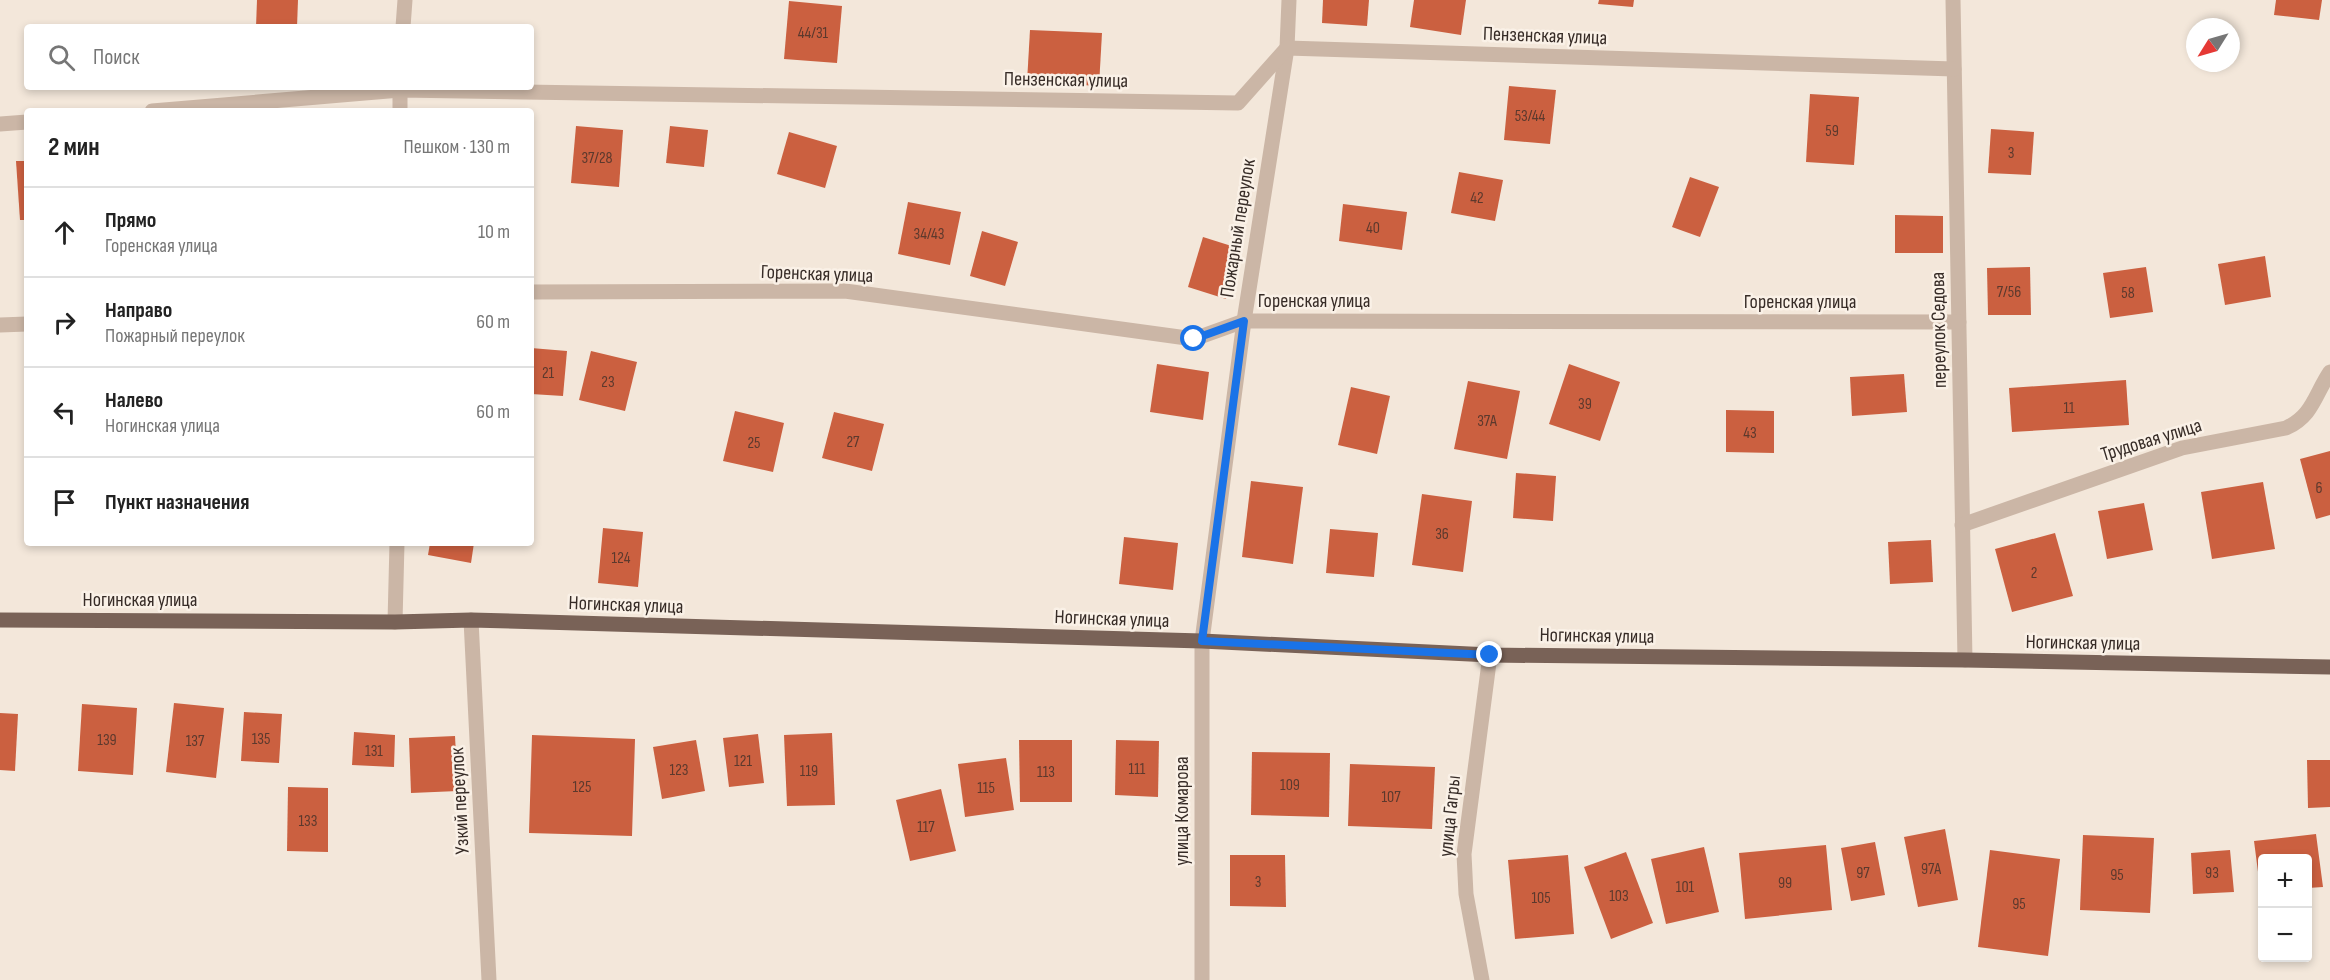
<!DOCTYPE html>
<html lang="ru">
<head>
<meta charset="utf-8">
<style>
	:root { --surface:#fff; --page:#f2f2f2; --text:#222; --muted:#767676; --line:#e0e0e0 }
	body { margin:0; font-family:"Sofia Sans Condensed",sans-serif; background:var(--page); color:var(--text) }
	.controls { position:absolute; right:18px; bottom:18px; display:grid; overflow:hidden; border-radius:6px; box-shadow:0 3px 9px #0003 }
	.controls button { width:54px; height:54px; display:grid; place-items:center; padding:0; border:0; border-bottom:2px solid var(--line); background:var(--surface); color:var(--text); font:30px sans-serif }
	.compass { position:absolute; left:2186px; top:18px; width:54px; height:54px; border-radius:50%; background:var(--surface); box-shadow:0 3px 9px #0003; rotate:233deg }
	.stop { position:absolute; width:18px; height:18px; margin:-14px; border:4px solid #1a73e8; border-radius:50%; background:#fff }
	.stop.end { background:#1a73e8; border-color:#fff; box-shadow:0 2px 6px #0008 }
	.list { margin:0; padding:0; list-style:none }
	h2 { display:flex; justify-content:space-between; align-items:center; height:78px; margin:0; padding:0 24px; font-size:26px }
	h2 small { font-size:20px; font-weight:400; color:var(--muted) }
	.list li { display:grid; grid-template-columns:39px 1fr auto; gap:18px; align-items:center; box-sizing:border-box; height:90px; padding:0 24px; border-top:2px solid var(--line) }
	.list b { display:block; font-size:22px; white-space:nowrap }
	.list p { margin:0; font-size:20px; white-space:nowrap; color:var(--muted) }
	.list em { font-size:20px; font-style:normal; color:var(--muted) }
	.icon { flex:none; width:33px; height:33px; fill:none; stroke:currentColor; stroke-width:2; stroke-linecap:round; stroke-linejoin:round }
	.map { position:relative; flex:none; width:2330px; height:980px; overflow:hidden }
	.search { position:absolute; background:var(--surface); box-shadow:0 3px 9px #0003; left:24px; top:24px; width:510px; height:66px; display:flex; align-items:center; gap:15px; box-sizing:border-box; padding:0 21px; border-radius:6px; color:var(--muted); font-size:22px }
	.panel { position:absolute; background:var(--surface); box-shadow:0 3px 9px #0003; left:24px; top:108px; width:510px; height:438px; border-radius:6px }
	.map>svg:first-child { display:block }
</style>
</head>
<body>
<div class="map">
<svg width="2330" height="980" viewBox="0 0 2330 980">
	<rect width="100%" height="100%" fill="#f3e7da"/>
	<!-- building -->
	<g fill="#cb6040">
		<polygon points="257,0 298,0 297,27 256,27"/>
		<polygon points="1323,0 1369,0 1367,26 1322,23"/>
		<polygon points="1414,0 1466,0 1461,35 1410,27"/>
		<polygon points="1599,0 1634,0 1633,7 1598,4"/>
		<polygon points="2276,0 2322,0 2319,20 2274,15"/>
		<polygon points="789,1 842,6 837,63 784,59"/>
		<polygon points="1030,30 1102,33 1099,86 1027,82"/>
		<polygon points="1509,86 1556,90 1550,144 1504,140"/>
		<polygon points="1810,94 1859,97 1854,165 1806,162"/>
		<polygon points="576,126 623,130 619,187 571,183"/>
		<polygon points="670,126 708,130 704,167 666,163"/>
		<polygon points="1991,129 2034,132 2031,175 1988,173"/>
		<polygon points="789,132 837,146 825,188 777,174"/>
		<polygon points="16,161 27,161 27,220 20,220"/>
		<polygon points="1459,172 1503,180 1495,221 1451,213"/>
		<polygon points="1690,177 1719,187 1700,237 1672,227"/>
		<polygon points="908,202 961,212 950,265 898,254"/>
		<polygon points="1343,204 1407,212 1402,250 1339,241"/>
		<polygon points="1895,215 1943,216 1943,253 1895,253"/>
		<polygon points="982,231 1018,242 1005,286 970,276"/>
		<polygon points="1203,237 1241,249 1226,299 1188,287"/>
		<polygon points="2265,256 2271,297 2225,305 2218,264"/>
		<polygon points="2030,267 2031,315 1988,315 1987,268"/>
		<polygon points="2146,267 2153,312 2110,318 2103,273"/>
		<polygon points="531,348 567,351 563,396 531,394"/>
		<polygon points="591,351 637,362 625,411 579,400"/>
		<polygon points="1157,364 1209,372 1203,420 1150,412"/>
		<polygon points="1569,364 1620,382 1600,441 1549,424"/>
		<polygon points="1904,374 1907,412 1852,416 1850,377"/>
		<polygon points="2126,380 2129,425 2012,432 2009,388"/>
		<polygon points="1468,381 1520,391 1507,459 1454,449"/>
		<polygon points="1351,387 1390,396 1377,454 1338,445"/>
		<polygon points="1726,410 1774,411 1774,453 1726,452"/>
		<polygon points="735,411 784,423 773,472 723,461"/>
		<polygon points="834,412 884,424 872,471 822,458"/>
		<polygon points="2330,451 2330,515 2316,519 2300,459"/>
		<polygon points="1516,473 1556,476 1553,521 1513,518"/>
		<polygon points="1251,481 1303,487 1293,564 1242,557"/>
		<polygon points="2263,482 2275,549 2212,559 2201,492"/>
		<polygon points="1422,494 1472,501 1463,572 1412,565"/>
		<polygon points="2144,503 2153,550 2107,559 2098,511"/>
		<polygon points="603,528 643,532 638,587 598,583"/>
		<polygon points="1330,529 1378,533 1374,577 1326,573"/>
		<polygon points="2055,533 2073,596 2012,612 1995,549"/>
		<polygon points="1124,537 1178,543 1173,590 1119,584"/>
		<polygon points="1931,540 1933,582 1890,584 1888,542"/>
		<polygon points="430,543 474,543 471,563 428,555"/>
		<polygon points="174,703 224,708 216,778 166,772"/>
		<polygon points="82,704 137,708 133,775 78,771"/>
		<polygon points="244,712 282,714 279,763 241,761"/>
		<polygon points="0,713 18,714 15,771 0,770"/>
		<polygon points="354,732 395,735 394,767 352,765"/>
		<polygon points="832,733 835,805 787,806 784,735"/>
		<polygon points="758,734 764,783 729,787 723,738"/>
		<polygon points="532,735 635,739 632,836 529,833"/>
		<polygon points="455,736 458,791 411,793 409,738"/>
		<polygon points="696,740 705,791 662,799 653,747"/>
		<polygon points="1019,740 1072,740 1072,802 1020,802"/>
		<polygon points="1116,740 1159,741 1158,797 1115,795"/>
		<polygon points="1252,752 1330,753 1329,817 1251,815"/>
		<polygon points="1006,758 1014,810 965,817 958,764"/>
		<polygon points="2307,760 2330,760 2330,807 2308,808"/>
		<polygon points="1350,764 1435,767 1432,829 1348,826"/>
		<polygon points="288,787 328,788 328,852 287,851"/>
		<polygon points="941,789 956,851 910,861 896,800"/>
		<polygon points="1945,829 1958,900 1918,907 1904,837"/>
		<polygon points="2316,834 2323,887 2308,888 2308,858 2262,858 2261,895 2254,841"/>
		<polygon points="2083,835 2154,838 2150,913 2080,910"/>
		<polygon points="1875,842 1885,895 1851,901 1841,848"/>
		<polygon points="1826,845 1832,910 1745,919 1739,853"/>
		<polygon points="1704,847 1719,912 1666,924 1651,859"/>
		<polygon points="1990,850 2060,859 2048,956 1978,947"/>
		<polygon points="2230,850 2234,892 2193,894 2191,853"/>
		<polygon points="1626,852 1653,923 1611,939 1584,867"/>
		<polygon points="1230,855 1285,855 1286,907 1230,906"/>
		<polygon points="1568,855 1574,934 1515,939 1508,860"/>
	</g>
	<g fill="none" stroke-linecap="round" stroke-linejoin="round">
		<!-- lane -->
		<polyline stroke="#cbb6a6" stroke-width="15" points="1202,641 1244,321 1287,48 1289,0"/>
		<!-- street -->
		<g stroke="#cbb6a6" stroke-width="15">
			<polyline points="1953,0 1965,660"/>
			<polyline points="403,27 405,0"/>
			<polyline points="400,87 400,111"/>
			<polyline points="152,111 400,90 1238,103 1287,48 1954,69"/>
			<polyline points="0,124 27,122"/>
			<polyline points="531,292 845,291 1194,339 1244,321 1959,322"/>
			<polyline points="0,325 27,324"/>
			<path d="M1962 525 2182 448 2286 428C2313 416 2315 394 2330 372"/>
			<polyline points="471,620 489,980"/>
			<polyline points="395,622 397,543"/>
			<polyline points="1202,641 1202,980"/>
			<polyline points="1482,980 1466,894 1464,854 1490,655"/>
		</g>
		<!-- primary -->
		<polyline stroke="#796257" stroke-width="15" points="0,620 395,622 471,620 1202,641 1490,655 1965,660 2330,667"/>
	</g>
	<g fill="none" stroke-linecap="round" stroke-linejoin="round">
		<!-- route -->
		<polyline stroke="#1a73e8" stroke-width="8" points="1194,339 1244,321 1202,641 1490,655"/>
	</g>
	<g text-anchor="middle" stroke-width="5" stroke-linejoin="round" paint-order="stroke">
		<!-- number labels -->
		<g font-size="16" fill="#5c392d">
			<text x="813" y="38">44/31</text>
			<text x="1530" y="121">53/44</text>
			<text x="1832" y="136">59</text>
			<text x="2011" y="158">3</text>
			<text x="597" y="163">37/28</text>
			<text x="1477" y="203">42</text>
			<text x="1373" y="233">40</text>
			<text x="929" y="239">34/43</text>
			<text x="2009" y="297">7/56</text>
			<text x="2128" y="298">58</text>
			<text x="548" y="378">21</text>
			<text x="608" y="387">23</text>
			<text x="1585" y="409">39</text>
			<text x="2069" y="413">11</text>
			<text x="1487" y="426">37А</text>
			<text x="1750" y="438">43</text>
			<text x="853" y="447">27</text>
			<text x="754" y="448">25</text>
			<text x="2319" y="493">6</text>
			<text x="1442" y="539">36</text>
			<text x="621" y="563">124</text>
			<text x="2034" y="578">2</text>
			<text x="261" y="744">135</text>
			<text x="107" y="745">139</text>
			<text x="195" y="746">137</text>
			<text x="374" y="756">131</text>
			<text x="743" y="766">121</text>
			<text x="1137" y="774">111</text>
			<text x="679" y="775">123</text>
			<text x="809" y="776">119</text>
			<text x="1046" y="777">113</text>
			<text x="1290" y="790">109</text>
			<text x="582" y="792">125</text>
			<text x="986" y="793">115</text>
			<text x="1391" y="802">107</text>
			<text x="308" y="826">133</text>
			<text x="926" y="832">117</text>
			<text x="1931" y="874">97А</text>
			<text x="1863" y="878">97</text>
			<text x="2212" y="878">93</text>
			<text x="2117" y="880">95</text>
			<text x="1258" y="887">3</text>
			<text x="1785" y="888">99</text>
			<text x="1685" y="892">101</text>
			<text x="1619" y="901">103</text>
			<text x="1541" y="903">105</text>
			<text x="2019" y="909">95</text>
		</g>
		<!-- street labels -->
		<g font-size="20" fill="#372c27" stroke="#faf1e7">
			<text transform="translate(1545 35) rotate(2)" y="7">Пензенская улица</text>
			<text transform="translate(1066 79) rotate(1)" y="7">Пензенская улица</text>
			<text transform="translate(1237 228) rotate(-81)" y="7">Пожарный переулок</text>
			<text transform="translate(817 273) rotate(2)" y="7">Горенская улица</text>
			<text x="1314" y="307">Горенская улица</text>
			<text x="1800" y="308">Горенская улица</text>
			<text transform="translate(1938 330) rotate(-91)" y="7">переулок Седова</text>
			<text transform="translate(2151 439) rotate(-17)" y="7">Трудовая улица</text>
			<text x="140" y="606">Ногинская улица</text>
			<text transform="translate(626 604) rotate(2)" y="7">Ногинская улица</text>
			<text transform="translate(1112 618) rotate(2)" y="7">Ногинская улица</text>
			<text transform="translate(1597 635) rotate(1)" y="7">Ногинская улица</text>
			<text transform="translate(2083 642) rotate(1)" y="7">Ногинская улица</text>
			<text transform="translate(459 801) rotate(-93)" y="7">Узкий переулок</text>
			<text transform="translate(1181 811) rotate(-90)" y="7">улица Комарова</text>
			<text transform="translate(1449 816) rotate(-84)" y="7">улица Гагры</text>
		</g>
	</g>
</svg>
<div class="controls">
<button>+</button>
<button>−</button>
</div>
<svg class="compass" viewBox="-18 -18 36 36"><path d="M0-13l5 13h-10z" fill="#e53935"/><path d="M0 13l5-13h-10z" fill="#767676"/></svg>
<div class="stop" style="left:1194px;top:339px"></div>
<div class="stop end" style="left:1490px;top:655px"></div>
<div class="search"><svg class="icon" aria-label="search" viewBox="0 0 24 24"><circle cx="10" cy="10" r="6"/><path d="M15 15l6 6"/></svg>Поиск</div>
<section class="panel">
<h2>2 мин<small>Пешком · 130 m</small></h2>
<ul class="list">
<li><svg class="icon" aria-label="ahead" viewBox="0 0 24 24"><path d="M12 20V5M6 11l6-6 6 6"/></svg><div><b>Прямо</b><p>Горенская улица</p></div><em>10 m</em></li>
<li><svg class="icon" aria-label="right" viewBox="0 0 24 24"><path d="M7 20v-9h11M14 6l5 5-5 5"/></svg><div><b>Направо</b><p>Пожарный переулок</p></div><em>60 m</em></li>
<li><svg class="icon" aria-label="left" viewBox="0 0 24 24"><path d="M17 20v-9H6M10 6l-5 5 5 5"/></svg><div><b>Налево</b><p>Ногинская улица</p></div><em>60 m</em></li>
<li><svg class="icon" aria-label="arrive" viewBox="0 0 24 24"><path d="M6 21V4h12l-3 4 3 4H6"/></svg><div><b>Пункт назначения</b></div></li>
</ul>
</section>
</div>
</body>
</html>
